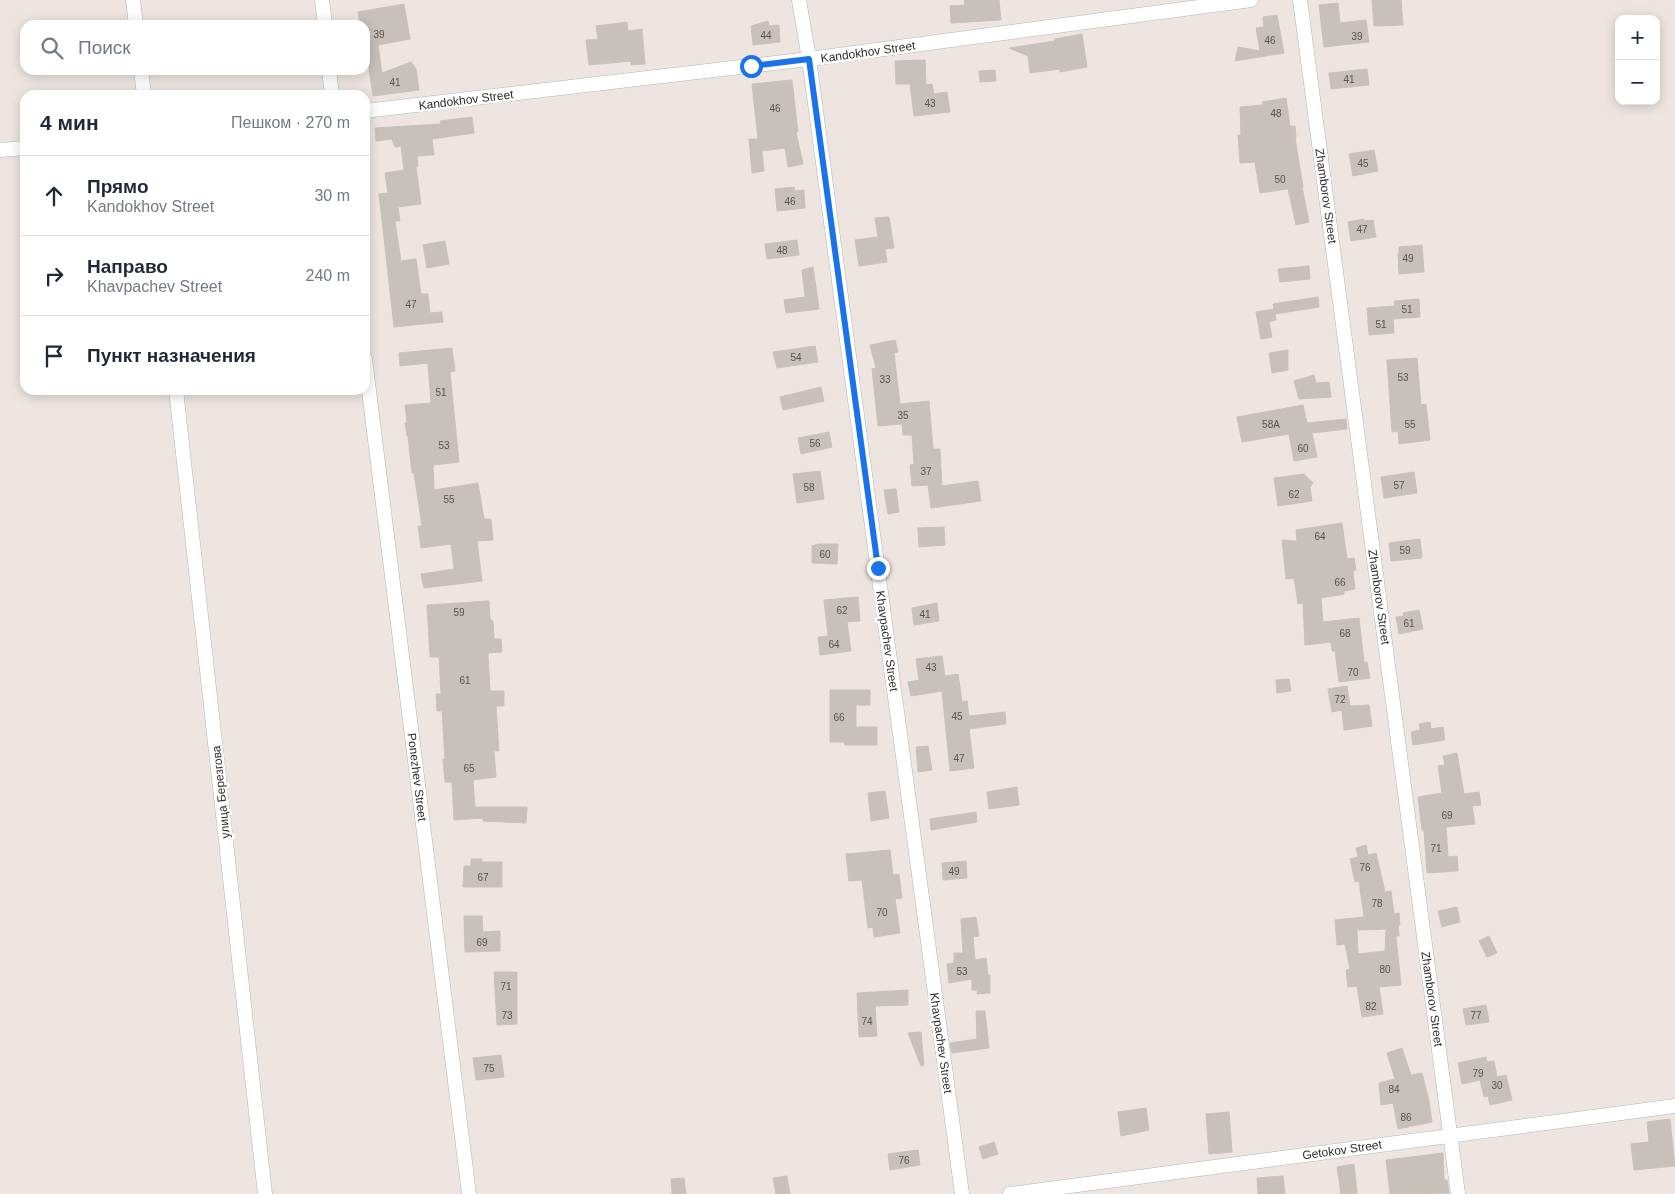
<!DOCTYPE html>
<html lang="ru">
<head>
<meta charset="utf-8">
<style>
	:root { --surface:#fff; --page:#f2f2f3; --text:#1f2937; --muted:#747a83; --line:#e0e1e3 }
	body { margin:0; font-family:Helvetica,sans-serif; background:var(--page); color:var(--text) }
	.controls { position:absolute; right:15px; top:15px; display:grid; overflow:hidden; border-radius:10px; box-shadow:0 2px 12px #0003 }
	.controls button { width:45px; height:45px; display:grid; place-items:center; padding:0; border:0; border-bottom:1px solid var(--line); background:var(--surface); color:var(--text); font:25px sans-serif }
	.stop { position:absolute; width:15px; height:15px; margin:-11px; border:4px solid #1a73e8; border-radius:50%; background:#fff }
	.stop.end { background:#1a73e8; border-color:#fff; box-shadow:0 1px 5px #0008 }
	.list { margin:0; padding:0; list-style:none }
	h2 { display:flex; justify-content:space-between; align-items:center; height:65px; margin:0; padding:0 20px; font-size:21px }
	h2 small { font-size:16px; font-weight:400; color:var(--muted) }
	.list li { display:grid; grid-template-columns:32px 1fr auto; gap:15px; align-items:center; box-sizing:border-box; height:80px; padding:0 20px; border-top:1px solid var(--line) }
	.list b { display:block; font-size:19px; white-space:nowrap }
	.list p { margin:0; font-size:16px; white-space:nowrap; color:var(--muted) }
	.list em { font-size:16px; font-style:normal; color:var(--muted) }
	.icon { flex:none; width:28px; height:28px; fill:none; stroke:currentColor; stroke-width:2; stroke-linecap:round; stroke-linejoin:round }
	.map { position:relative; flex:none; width:1675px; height:1194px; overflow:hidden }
	.search { position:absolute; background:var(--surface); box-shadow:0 2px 12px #0003; left:20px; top:20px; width:350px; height:55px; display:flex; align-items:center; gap:12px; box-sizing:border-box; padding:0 18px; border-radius:15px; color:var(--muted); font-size:19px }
	.panel { position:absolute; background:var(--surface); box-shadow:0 2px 12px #0003; left:20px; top:90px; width:350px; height:305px; border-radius:15px }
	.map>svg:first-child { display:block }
</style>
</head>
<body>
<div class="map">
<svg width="1675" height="1194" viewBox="0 0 1675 1194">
	<rect width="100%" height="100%" fill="#eee5e0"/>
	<!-- building -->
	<g fill="#c7c0bb" stroke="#cac1b9" fill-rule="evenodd">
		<polygon points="964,0 999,0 1001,20 951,23 950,6 965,5"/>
		<polygon points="1372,0 1401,0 1403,25 1374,26"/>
		<polygon points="1338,3 1340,23 1366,20 1369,42 1324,47 1319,5"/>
		<polygon points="404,4 410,39 378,45 382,73 411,62 416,69 419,90 373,96 366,47 365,47 365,25 360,25 358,12"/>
		<polygon points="1277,15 1284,53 1235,61 1238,47 1260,51 1256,28 1264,27 1263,17"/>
		<polygon points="768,21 769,26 779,25 780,42 753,45 751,26"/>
		<polygon points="627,22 628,31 642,29 645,64 631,65 631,61 589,65 586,40 598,39 596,26"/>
		<polygon points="1082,34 1087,67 1060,72 1060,69 1030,73 1028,56 1009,48 1055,41 1055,39"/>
		<polygon points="925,60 926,85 932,84 934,94 947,92 950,112 914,116 910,84 896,84 895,61"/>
		<polygon points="1367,69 1369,85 1331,89 1329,73"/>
		<polygon points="995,70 996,81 980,82 979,71"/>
		<polygon points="792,80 798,132 796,132 803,164 788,167 785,148 762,151 764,171 752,173 749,139 758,139 752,84"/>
		<polygon points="1286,98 1290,126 1295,126 1296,138 1295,138 1303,187 1302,187 1309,222 1296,225 1288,189 1260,193 1255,162 1240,163 1238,135 1241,135 1240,107 1263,105 1262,102"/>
		<polygon points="472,117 474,133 432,139 434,155 417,156 418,166 416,167 421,204 398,207 400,221 395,221 401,261 416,259 421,294 428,294 430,313 442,312 443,322 394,327 379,194 388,193 385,173 404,170 401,146 395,147 392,139 376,141 375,128 441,124 440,121"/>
		<polygon points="1374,150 1378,171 1353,176 1349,154"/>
		<polygon points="794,187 795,191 804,190 805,208 777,211 775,189"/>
		<polygon points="889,217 894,248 885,249 887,262 859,266 855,240 878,237 875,218"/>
		<polygon points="1364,219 1364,221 1373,220 1376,237 1351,241 1348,222"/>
		<polygon points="797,240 799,255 767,259 765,244"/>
		<polygon points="445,241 449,264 427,268 423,245"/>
		<polygon points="1422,245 1424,272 1399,274 1398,254 1399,254 1399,247"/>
		<polygon points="1309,266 1310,279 1280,282 1278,269"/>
		<polygon points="813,267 819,309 786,313 784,300 805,297 802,270"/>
		<polygon points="1318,297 1319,307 1275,314 1276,320 1269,322 1272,337 1261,339 1256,312 1274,309 1273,304"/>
		<polygon points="1419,299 1420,317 1393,319 1394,333 1369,335 1367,308 1395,306 1394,301"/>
		<polygon points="895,340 898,352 894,353 900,404 929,401 933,449 940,449 942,486 978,481 981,501 931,508 928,485 912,486 910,465 914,464 912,435 903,435 902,424 878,426 872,369 876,368 870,345"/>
		<polygon points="815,346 818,362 777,368 773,352"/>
		<polygon points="452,348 455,371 450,372 459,462 433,465 434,490 478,483 484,519 491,519 493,540 477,541 482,581 424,588 421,574 454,569 451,544 421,548 418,526 422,526 414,473 412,473 408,436 407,436 405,423 407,423 405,405 431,403 428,363 400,366 399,353"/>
		<polygon points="1288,350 1288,370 1272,373 1269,353"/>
		<polygon points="1417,358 1421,405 1426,404 1430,440 1399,444 1398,431 1392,432 1387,360"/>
		<polygon points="1314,375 1316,383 1329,382 1331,397 1299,399 1294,381"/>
		<polygon points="821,387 824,401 783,410 780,397"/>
		<polygon points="1303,405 1307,423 1346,419 1347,429 1312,433 1317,457 1294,461 1289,434 1242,442 1237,417"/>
		<polygon points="829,432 832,447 801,454 798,438"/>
		<polygon points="820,471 824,499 797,503 793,474"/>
		<polygon points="1414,472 1417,493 1384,498 1381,477"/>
		<polygon points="1304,474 1313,483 1310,487 1312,501 1278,506 1274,478"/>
		<polygon points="896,489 899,512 888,514 884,490"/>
		<polygon points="1342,523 1347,559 1354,558 1356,570 1353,571 1355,589 1344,591 1344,594 1321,598 1323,622 1359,618 1364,662 1367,662 1370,678 1339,682 1335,651 1332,651 1331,642 1305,645 1303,603 1298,604 1294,578 1286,579 1282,540 1297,541 1296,530"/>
		<polygon points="944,527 945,545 919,547 918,528"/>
		<polygon points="1420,539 1422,558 1391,561 1389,543"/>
		<polygon points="818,544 838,544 837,564 812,563 812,546"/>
		<polygon points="858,597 860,621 847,622 851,651 820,655 818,637 828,636 824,600"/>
		<polygon points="489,601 490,619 493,621 494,639 501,639 502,652 488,653 490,691 504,691 504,706 496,706 499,751 494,751 496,777 473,780 475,807 527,807 526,823 483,821 483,818 454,820 452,782 445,782 443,759 445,759 442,711 437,711 436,694 441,694 439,657 430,657 427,605"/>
		<polygon points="937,603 939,621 914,625 912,608"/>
		<polygon points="1419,610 1423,629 1399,634 1396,617 1404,616 1403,613"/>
		<polygon points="942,656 945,676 958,674 962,702 967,701 969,716 1005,712 1006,724 969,729 974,768 950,771 942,691 911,696 908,682 919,680 916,659"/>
		<polygon points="1289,679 1291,691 1277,693 1276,680"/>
		<polygon points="1347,686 1350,706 1369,705 1372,726 1344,730 1342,710 1332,712 1328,689"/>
		<polygon points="830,690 870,690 870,705 856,705 856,727 877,727 877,745 845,745 844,742 830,742"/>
		<polygon points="1430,722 1431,729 1443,727 1445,740 1413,745 1411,732 1420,730 1419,724"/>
		<polygon points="928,746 932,770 918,772 916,747"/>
		<polygon points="1457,753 1464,794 1479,792 1481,805 1472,806 1475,824 1446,827 1448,857 1457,856 1458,871 1427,873 1424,830 1422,830 1418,797 1442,793 1438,766 1445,765 1443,756"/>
		<polygon points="1017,787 1019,805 989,809 987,792"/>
		<polygon points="885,791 889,818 871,821 868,793"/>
		<polygon points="976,812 977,822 931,830 930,819"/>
		<path d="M1366 845 1368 855 1376 853 1385 892 1391 891 1394 914 1399 913 1400 925H1398L1399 936H1396L1401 985 1379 987 1383 1014 1362 1017 1357 986 1348 987 1346 970 1350 969 1345 944 1337 945 1335 920 1364 917 1359 881 1355 882 1350 859 1358 857 1356 848ZM1386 929 1385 951 1358 954 1357 930Z"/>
		<polygon points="890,850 893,875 899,874 902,898 895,899 900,933 874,937 873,927 868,928 862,880 849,881 846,854"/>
		<polygon points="471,859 482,859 482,862 502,862 502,887 463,887 464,866 471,866"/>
		<polygon points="966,861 967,878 943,880 942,863"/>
		<polygon points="1457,907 1460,922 1442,927 1438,911"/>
		<polygon points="464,916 482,916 483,932 500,931 500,951 465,952"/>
		<polygon points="976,917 979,936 973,937 975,960 986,958 988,975 990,975 990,993 977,994 977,990 972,990 972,979 949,983 947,964 954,963 954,953 963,953 961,919"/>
		<polygon points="1489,936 1497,953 1487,957 1479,941"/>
		<polygon points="494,972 517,972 517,1024 497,1025"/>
		<polygon points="908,990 908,1005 875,1006 877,1036 859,1037 857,993"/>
		<polygon points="1486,1005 1489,1022 1466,1025 1463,1009"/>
		<polygon points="976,1011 985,1011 989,1048 952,1053 950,1043 977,1039"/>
		<polygon points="921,1032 924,1065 921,1066 908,1033"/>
		<polygon points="1402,1048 1411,1075 1422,1073 1429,1101 1432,1122 1398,1129 1393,1103 1381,1105 1379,1083 1395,1079 1387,1053"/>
		<polygon points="501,1055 504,1077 476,1080 473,1058"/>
		<polygon points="1486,1057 1487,1062 1494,1061 1497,1077 1506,1075 1512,1100 1490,1105 1488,1096 1484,1097 1480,1080 1462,1084 1458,1063"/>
		<polygon points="1146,1108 1149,1130 1121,1136 1118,1112"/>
		<polygon points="1229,1112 1232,1152 1209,1154 1206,1114"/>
		<polygon points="1670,1119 1675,1166 1634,1170 1631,1144 1649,1142 1647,1122"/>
		<polygon points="994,1142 998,1154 983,1159 979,1147"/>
		<polygon points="918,1150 920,1165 890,1170 888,1154"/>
		<polygon points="1443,1153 1444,1180 1447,1180 1449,1193 1390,1194 1386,1160"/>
		<polygon points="1354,1164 1357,1193 1341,1194 1337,1167"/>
		<polygon points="787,1176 790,1194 776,1194 773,1178"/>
		<polygon points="1283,1176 1285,1194 1258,1194 1257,1178"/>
		<polygon points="684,1178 686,1194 672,1194 671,1179"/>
	</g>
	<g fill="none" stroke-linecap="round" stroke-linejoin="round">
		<defs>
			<g id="street">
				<polyline points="133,0 136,25"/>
				<polyline points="322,0 325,25"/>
				<polyline points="799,0 809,59 962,1194"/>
				<polyline points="1300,0 1458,1194"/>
				<polyline points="141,70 144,95"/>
				<polyline points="329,70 332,95"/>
				<polyline points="365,111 809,59 1251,0"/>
				<polyline points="0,150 25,148"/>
				<polyline points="365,359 469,1194"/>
				<polyline points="176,390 265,1194"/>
				<polyline points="1010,1194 1675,1106"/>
			</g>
		</defs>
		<!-- street casing -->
		<use href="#street" stroke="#b0b5bd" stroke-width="15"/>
		<!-- street -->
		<use href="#street" stroke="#fff" stroke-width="14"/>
	</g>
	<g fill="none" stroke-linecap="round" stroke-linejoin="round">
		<!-- route -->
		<polyline stroke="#1a73e8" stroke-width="6" points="751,66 809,59 878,568"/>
	</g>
	<g text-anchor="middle" stroke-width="5" stroke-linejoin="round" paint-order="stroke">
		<!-- number labels -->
		<g font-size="10" fill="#545250">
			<text x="379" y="38">39</text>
			<text x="766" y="39">44</text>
			<text x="1357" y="40">39</text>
			<text x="1270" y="44">46</text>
			<text x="1349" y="83">41</text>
			<text x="395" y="86">41</text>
			<text x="930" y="107">43</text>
			<text x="775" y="112">46</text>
			<text x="1276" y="117">48</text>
			<text x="1363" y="167">45</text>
			<text x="1280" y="183">50</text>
			<text x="790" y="205">46</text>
			<text x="1362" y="233">47</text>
			<text x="782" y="254">48</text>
			<text x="1408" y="262">49</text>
			<text x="411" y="308">47</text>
			<text x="1407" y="313">51</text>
			<text x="1381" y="328">51</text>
			<text x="796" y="361">54</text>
			<text x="1403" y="381">53</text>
			<text x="885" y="383">33</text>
			<text x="441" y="396">51</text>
			<text x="903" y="419">35</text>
			<text x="1271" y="428">58А</text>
			<text x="1410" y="428">55</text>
			<text x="815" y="447">56</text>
			<text x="444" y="449">53</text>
			<text x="1303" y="452">60</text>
			<text x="926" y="475">37</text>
			<text x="1399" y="489">57</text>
			<text x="809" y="491">58</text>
			<text x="1294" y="498">62</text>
			<text x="449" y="503">55</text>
			<text x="1320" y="540">64</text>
			<text x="1405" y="554">59</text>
			<text x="825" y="558">60</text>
			<text x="1340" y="586">66</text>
			<text x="842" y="614">62</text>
			<text x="459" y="616">59</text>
			<text x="925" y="618">41</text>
			<text x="1409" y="627">61</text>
			<text x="1345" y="637">68</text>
			<text x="834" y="648">64</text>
			<text x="931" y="671">43</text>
			<text x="1353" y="676">70</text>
			<text x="465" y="684">61</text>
			<text x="1340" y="703">72</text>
			<text x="957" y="720">45</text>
			<text x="839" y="721">66</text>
			<text x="959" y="762">47</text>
			<text x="469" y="772">65</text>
			<text x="1447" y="819">69</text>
			<text x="1436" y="852">71</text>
			<text x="1365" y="871">76</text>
			<text x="954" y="875">49</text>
			<text x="483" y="881">67</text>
			<text x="1377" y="907">78</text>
			<text x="882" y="916">70</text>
			<text x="482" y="946">69</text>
			<text x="1385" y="973">80</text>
			<text x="962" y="975">53</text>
			<text x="506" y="990">71</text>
			<text x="1371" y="1010">82</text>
			<text x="507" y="1019">73</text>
			<text x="1476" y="1019">77</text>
			<text x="867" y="1025">74</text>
			<text x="489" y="1072">75</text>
			<text x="1478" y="1077">79</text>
			<text x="1497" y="1089">30</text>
			<text x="1394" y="1093">84</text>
			<text x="1406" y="1121">86</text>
			<text x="904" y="1164">76</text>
		</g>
		<!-- street labels -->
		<g font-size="12" fill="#2d2d2d" stroke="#fff">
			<text transform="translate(868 52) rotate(-8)" y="4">Kandokhov Street</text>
			<text transform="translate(466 100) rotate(-7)" y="4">Kandokhov Street</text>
			<text transform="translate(1326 196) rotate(82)" y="4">Zhamborov Street</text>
			<text transform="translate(1379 597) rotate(82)" y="4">Zhamborov Street</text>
			<text transform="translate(887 641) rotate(82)" y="4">Khavpachev Street</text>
			<text transform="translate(417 777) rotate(83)" y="4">Ponezhev Street</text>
			<text transform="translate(221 792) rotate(-96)" y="4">улица Березгова</text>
			<text transform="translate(1432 999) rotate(82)" y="4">Zhamborov Street</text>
			<text transform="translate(941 1043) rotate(82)" y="4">Khavpachev Street</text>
			<text transform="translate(1342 1150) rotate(-8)" y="4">Getokov Street</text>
		</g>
	</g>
</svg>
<div class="controls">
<button>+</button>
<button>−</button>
</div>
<div class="stop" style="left:751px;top:66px"></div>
<div class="stop end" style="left:878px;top:568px"></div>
<div class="search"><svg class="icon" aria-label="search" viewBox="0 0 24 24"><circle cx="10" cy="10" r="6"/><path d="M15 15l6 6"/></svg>Поиск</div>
<section class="panel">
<h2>4 мин<small>Пешком · 270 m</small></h2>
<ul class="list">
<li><svg class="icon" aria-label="ahead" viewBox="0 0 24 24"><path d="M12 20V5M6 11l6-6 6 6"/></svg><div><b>Прямо</b><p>Kandokhov Street</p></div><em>30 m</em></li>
<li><svg class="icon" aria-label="right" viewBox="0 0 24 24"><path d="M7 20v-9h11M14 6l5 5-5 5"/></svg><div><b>Направо</b><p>Khavpachev Street</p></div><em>240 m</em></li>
<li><svg class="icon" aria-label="arrive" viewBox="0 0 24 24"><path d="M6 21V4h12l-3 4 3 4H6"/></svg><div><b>Пункт назначения</b></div></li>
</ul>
</section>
</div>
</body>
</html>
